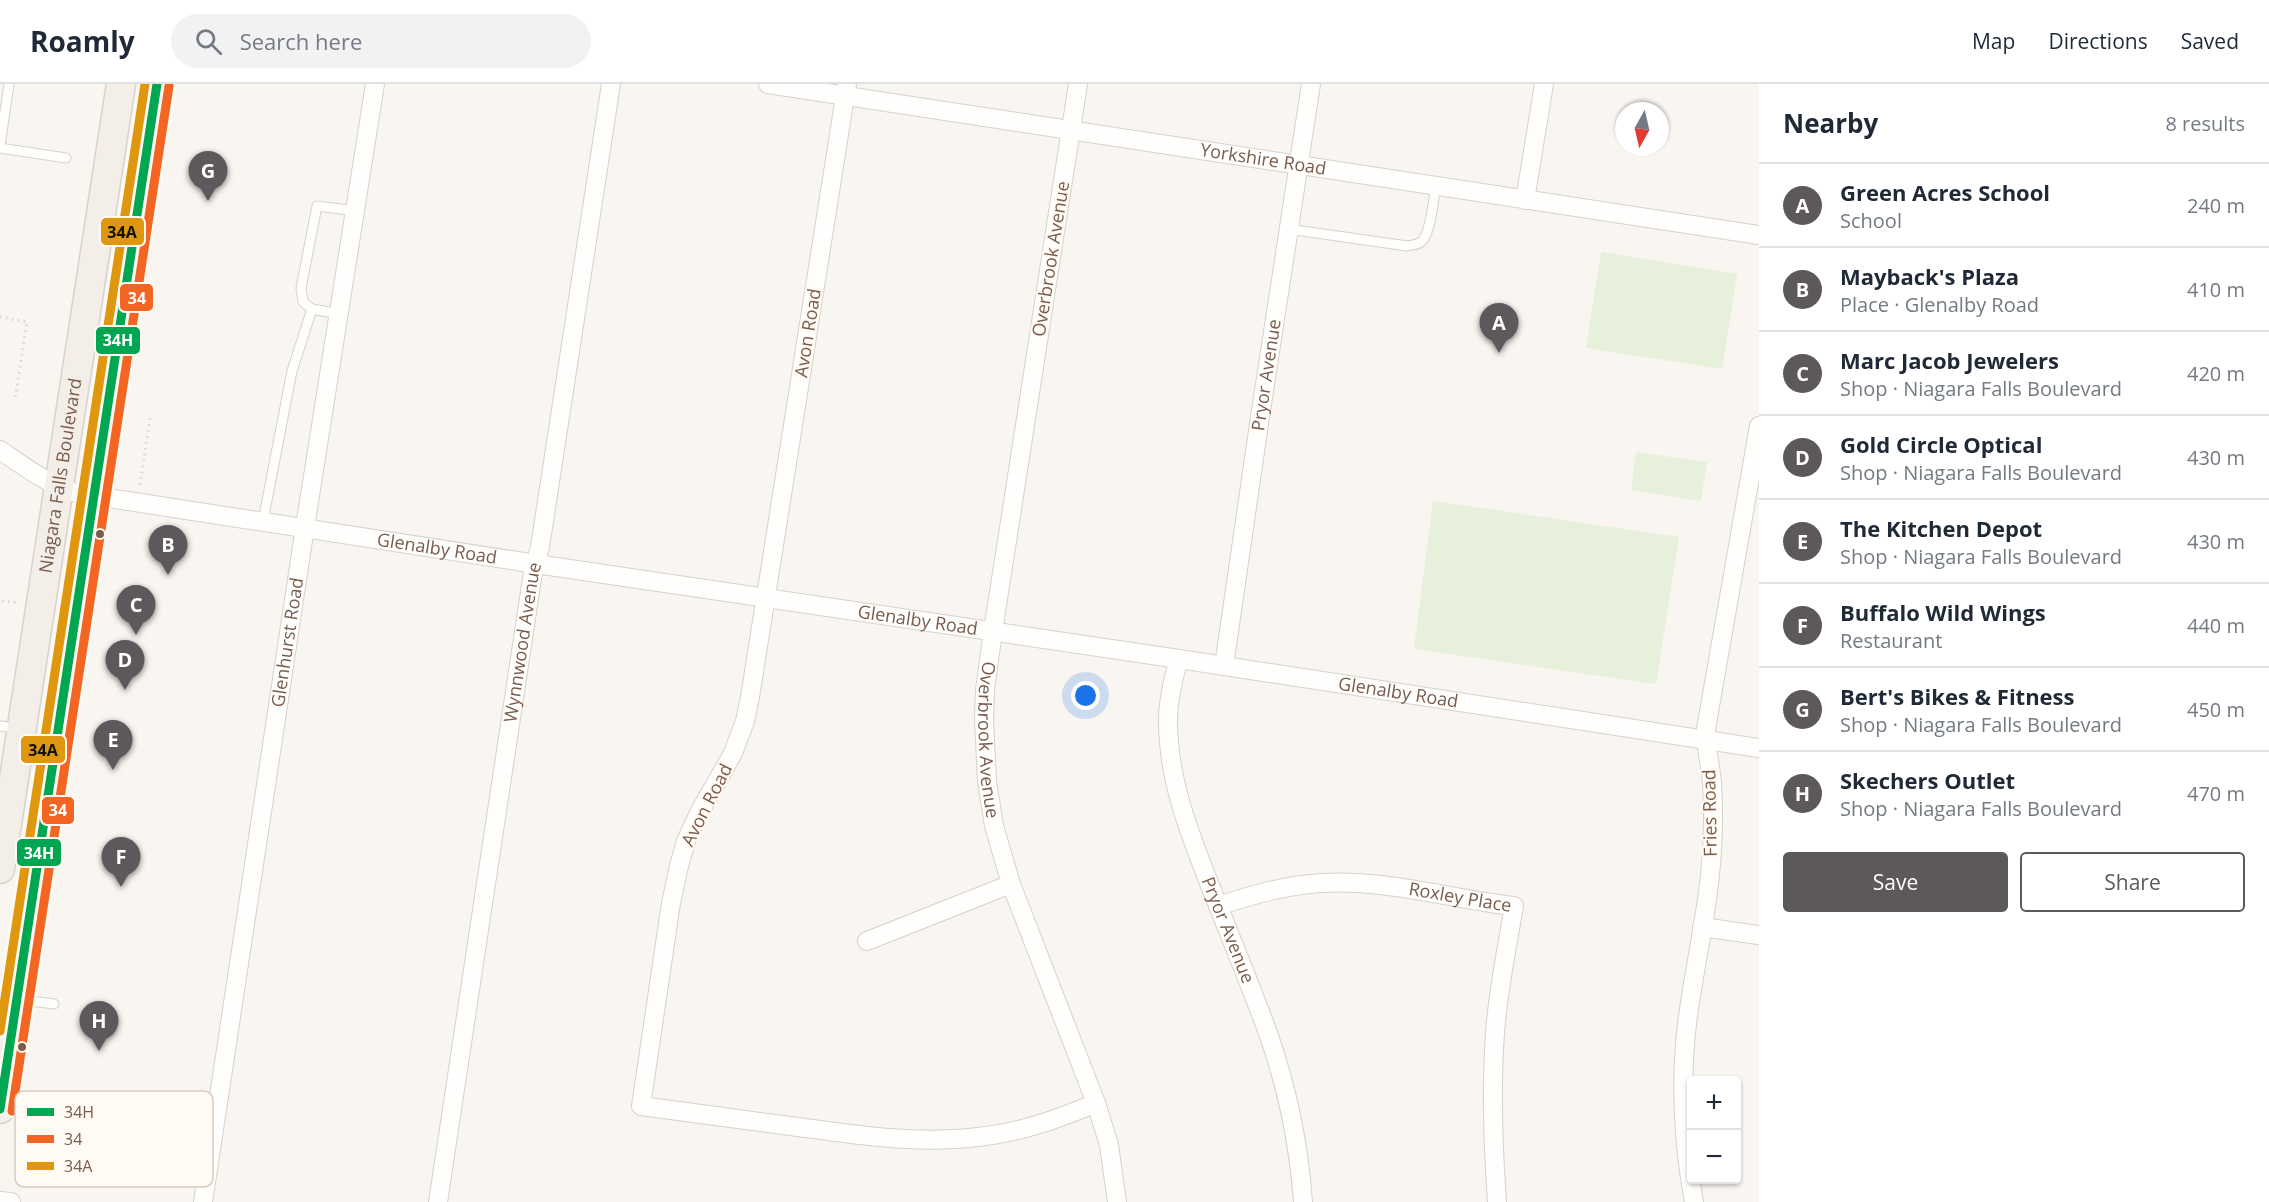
<!DOCTYPE html>
<html lang="en">
<head>
<meta charset="utf-8">
<style>
	:root { --surface:#fff; --page:#f2f2f3; --text:#1f2937; --muted:#747a83; --line:#e0e1e3; --accent:#5c585b }
	body { margin:0; font-family:"Open Sans",sans-serif; background:var(--page); color:var(--text) }
	.controls { position:absolute; right:18px; bottom:18px; display:grid; overflow:hidden; border-radius:6px; box-shadow:0 2px 4px #0004 }
	.controls button { width:54px; height:54px; display:grid; place-items:center; padding:0; border:0; border-bottom:2px solid var(--line); background:var(--surface); color:var(--text); font:30px sans-serif }
	.compass { position:absolute; left:1615px; top:18px; width:54px; height:54px; border-radius:50%; background:var(--surface); box-shadow:0 2px 4px #0004; rotate:188deg }
	.you { position:absolute; left:1086px; top:612px; width:21px; height:21px; margin:-15px; border:4px solid #fff; border-radius:50%; background:#1a73e8; box-shadow:0 0 0 9px #1a73e833 }
	.badge { display:grid; place-items:center; width:39px; height:39px; border-radius:50%; background:var(--accent); color:#fff; font-size:20px; font-weight:700 }
	.pin { position:absolute; translate:-50% -50px; filter:drop-shadow(0 2px 3px #0008) }
	.pin::after { content:''; position:absolute; top:32px; width:21px; height:18px; background:inherit; clip-path:polygon(0 0,100% 0,50% 100%) }
	.list { margin:0; padding:0; list-style:none }
	h2 { display:flex; justify-content:space-between; align-items:center; height:78px; margin:0; padding:0 24px; font-size:26px }
	h2 small { font-size:20px; font-weight:400; color:var(--muted) }
	.list li { display:grid; grid-template-columns:39px 1fr auto; gap:18px; align-items:center; box-sizing:border-box; height:84px; padding:0 24px; border-top:2px solid var(--line) }
	.list b { display:block; font-size:22px; white-space:nowrap }
	.list p { margin:0; font-size:20px; white-space:nowrap; color:var(--muted) }
	.list em { font-size:20px; font-style:normal; color:var(--muted) }
	.actions { display:flex; gap:12px; padding:18px 24px }
	.actions a { flex:1; padding:14px 0; border:2px solid var(--accent); border-radius:6px; text-align:center; font-size:21px; color:var(--accent) }
	.actions .main { background:var(--accent); color:#fff }
	.icon { flex:none; width:33px; height:33px; fill:none; stroke:currentColor; stroke-width:2; stroke-linecap:round; stroke-linejoin:round }
	.map { position:relative; flex:none; width:1759px; height:1118px; overflow:hidden }
	header { display:flex; align-items:center; gap:36px; box-sizing:border-box; height:84px; padding:0 30px; background:var(--surface); border-bottom:2px solid var(--line) }
	header strong { font-size:28px }
	nav { display:flex; gap:33px; margin-inline-start:auto; font-size:21px }
	.search { width:420px; height:54px; background:var(--page); display:flex; align-items:center; gap:15px; box-sizing:border-box; padding:0 21px; border-radius:33px; color:var(--muted); font-size:22px }
	main { display:flex }
	aside { flex:1; background:var(--surface) }
	.map>svg:first-child { display:block }
</style>
</head>
<body>
<header>
<strong>Roamly</strong>
<div class="search"><svg class="icon" aria-label="search" viewBox="0 0 24 24"><circle cx="10" cy="10" r="6"/><path d="M15 15l6 6"/></svg>Search here</div>
<nav><a>Map</a><a>Directions</a><a>Saved</a></nav>
</header>
<main>
<div class="map">
<svg width="1759" height="1118" viewBox="0 0 1759 1118">
	<rect width="100%" height="100%" fill="#f9f5f0"/>
	<!-- green -->
	<g fill="#e7f0db">
		<polygon points="1601,168 1737,190 1722,285 1586,264"/>
		<polygon points="1636,368 1707,378 1701,417 1631,406"/>
		<polygon points="1433,417 1679,453 1656,600 1414,565"/>
	</g>
	<g fill="none" stroke-linecap="round" stroke-linejoin="round">
		<defs>
			<g id="service">
				<polyline points="0,62 9,0"/>
				<polyline points="0,64 66,74"/>
				<path d="M1288 145 1407 162C1412 161 1417 161 1421 158 1431 150 1433 116 1436 103"/>
				<polyline points="339,230 312,225 303,218 301,204 317,122 356,127"/>
				<polyline points="263,437 292,287 312,225"/>
				<polyline points="0,642 18,644"/>
				<polyline points="0,913 54,920"/>
			</g>
			<g id="minor">
				<path id="s1" d="M768 0 1759 151"/>
				<path d="M847 0 750 613 745 637 733 669 699 729 686 757 679 782 671 819 641 1022C696 1029 750 1037 805 1044 863 1052 919 1060 978 1053 1019 1049 1058 1035 1096 1019"/>
				<path id="s2" d="M1078 0 993 547 985 606 984 636 987 697 994 742 1011 800 1096 1019 1109 1061 1117 1118"/>
				<polyline points="1525,116 1544,0"/>
				<path id="s3" d="M0 366C25 383 47 400 76 409L536 480 1179 575 1759 664"/>
				<path id="s4" d="M1179 575C1173 595 1168 616 1168 637 1168 696 1190 751 1211 804 1230 852 1250 900 1268 949 1287 1003 1299 1061 1303 1118"/>
				<path id="s5" d="M1224 582 1260 333 1311 0"/>
				<path id="s6" d="M1218 822C1252 811 1286 801 1322 799 1386 795 1451 815 1514 822 1507 864 1498 906 1495 949 1491 1005 1493 1062 1497 1118"/>
				<polyline points="1702,843 1759,851"/>
				<polyline points="867,857 1011,800"/>
				<polyline points="0,1117 11,1118"/>
				<path id="s7" d="M203 1118 305 443 375 0"/>
				<path id="s8" d="M438 1118 533 488 540 463 611 0"/>
				<path d="M1694 1118C1683 1059 1680 1000 1687 940 1693 890 1705 841 1710 791 1713 761 1714 730 1712 700 1711 682 1705 663 1706 645L1759 342"/>
			</g>
			<g id="primary">
				<path id="s9" d="M0 785 121 0"/>
				<polyline points="0,1025 72,564 157,0"/>
			</g>
		</defs>
		<!-- service casing -->
		<use href="#service" stroke="#d7d1cb" stroke-width="11"/>
		<!-- minor casing -->
		<use href="#minor" stroke="#d7d1cb" stroke-width="20"/>
		<!-- primary casing -->
		<use href="#primary" stroke="#dad1cc" stroke-width="31"/>
		<!-- path -->
		<g stroke="#dcd5d0" stroke-width="3" stroke-dasharray="1.5 4.5" stroke-linecap="butt">
			<polyline points="0,233 27,238 15,315"/>
			<polyline points="140,401 150,334"/>
			<polyline points="2,517 20,519"/>
		</g>
		<!-- service -->
		<use href="#service" stroke="#fefefd" stroke-width="9"/>
		<!-- minor -->
		<use href="#minor" stroke="#fefefd" stroke-width="18"/>
		<!-- primary -->
		<use href="#primary" stroke="#f3eee8" stroke-width="28"/>
		<defs>
			<polyline id="bus-1" points="0,1025 157,0"/>
			<polyline id="bus-2" points="12,1027 169,2"/>
			<polyline id="bus-3" points="0,947 145,0"/>
		</defs>
		<!-- bus-1 casing -->
		<use href="#bus-1" stroke="#fffaf3" stroke-width="14"/>
		<!-- bus-2 casing -->
		<use href="#bus-2" stroke="#fffaf3" stroke-width="14"/>
		<!-- bus-3 casing -->
		<use href="#bus-3" stroke="#fffaf3" stroke-width="14"/>
		<!-- bus-1 -->
		<use href="#bus-1" stroke="#00a651" stroke-width="9"/>
		<!-- bus-2 -->
		<use href="#bus-2" stroke="#f26522" stroke-width="9"/>
		<!-- bus-3 -->
		<use href="#bus-3" stroke="#de970f" stroke-width="9"/>
	</g>
	<!-- markers -->
	<g fill="#7a5c4d" stroke="#fffaf3" stroke-width="2">
		<circle cx="100" cy="450" r="5"/>
		<circle cx="22" cy="963" r="5"/>
	</g>
	<g text-anchor="middle" stroke-width="4.5" stroke-linejoin="round" paint-order="stroke">
		<!-- street labels -->
		<g font-size="18" fill="#7a5c4d" stroke="#fffaf3">
			<text dy="6" stroke="none"><textPath href="#s1" startOffset="501">Yorkshire Road</textPath></text>
			<text transform="translate(1051 175) rotate(-81)" y="6">Overbrook Avenue</text>
			<text transform="translate(808 249) rotate(-81)" y="6">Avon Road</text>
			<text dy="6" stroke="none"><textPath href="#s5" startOffset="294">Pryor Avenue</textPath></text>
			<text dy="6" stroke="none"><textPath href="#s9" startOffset="398">Niagara Falls Boulevard</textPath></text>
			<text dy="6" stroke="none"><textPath href="#s3" startOffset="453">Glenalby Road</textPath></text>
			<text dy="6" stroke="none"><textPath href="#s3" startOffset="939">Glenalby Road</textPath></text>
			<text dy="6" stroke="none"><textPath href="#s7" startOffset="566">Glenhurst Road</textPath></text>
			<text dy="6" stroke="none"><textPath href="#s8" startOffset="566">Wynnwood Avenue</textPath></text>
			<text dy="6" stroke="none"><textPath href="#s3" startOffset="1425">Glenalby Road</textPath></text>
			<text dy="6" stroke="none"><textPath href="#s2" startOffset="663">Overbrook Avenue</textPath></text>
			<text transform="translate(707 721) rotate(-63)" y="6">Avon Road</text>
			<text transform="translate(1710 729) rotate(-91)" y="6">Fries Road</text>
			<text dy="6" stroke="none"><textPath href="#s6" startOffset="246">Roxley Place</textPath></text>
			<text dy="6" stroke="none"><textPath href="#s4" startOffset="282">Pryor Avenue</textPath></text>
		</g>
	</g>
	<!-- legend -->
	<rect x="15" y="1007" width="198" height="96" rx="9" fill="#fffaf3" stroke="#d7cbc1" stroke-width="1.5"/>
	<rect x="27" y="1024" width="27" height="8" fill="#00a651"/>
	<rect x="27" y="1051" width="27" height="8" fill="#f26522"/>
	<rect x="27" y="1078" width="27" height="8" fill="#de970f"/>
	<g font-size="16" fill="#7a5c4d">
		<text x="64" y="1034">34H</text>
		<text x="64" y="1061">34</text>
		<text x="64" y="1088">34A</text>
	</g>
	<g stroke="#fffaf3" stroke-width="2">
		<rect x="100" y="133" width="45" height="29" rx="6" fill="#de970f"/>
		<rect x="119" y="199" width="35" height="29" rx="6" fill="#f26522"/>
		<rect x="95" y="242" width="46" height="29" rx="6" fill="#00a651"/>
		<rect x="20" y="651" width="46" height="29" rx="6" fill="#de970f"/>
		<rect x="41" y="712" width="34" height="29" rx="6" fill="#f26522"/>
		<rect x="16" y="754" width="46" height="29" rx="6" fill="#00a651"/>
	</g>
	<g font-size="16" text-anchor="middle" font-weight="bold" fill="#fff">
		<text x="137" y="220">34</text>
		<text x="118" y="262">34H</text>
		<text x="58" y="732">34</text>
		<text x="39" y="775">34H</text>
	</g>
	<g font-size="16" text-anchor="middle" font-weight="bold" fill="#111">
		<text x="122" y="154">34A</text>
		<text x="43" y="672">34A</text>
	</g>
</svg>
<div class="controls">
<button>+</button>
<button>−</button>
</div>
<svg class="compass" viewBox="-18 -18 36 36"><path d="M0-13l5 13h-10z" fill="#e53935"/><path d="M0 13l5-13h-10z" fill="#747a83"/></svg>
<div class="you"></div>
<div class="pin badge" style="left:1499px;top:269px">A</div>
<div class="pin badge" style="left:168px;top:491px">B</div>
<div class="pin badge" style="left:136px;top:551px">C</div>
<div class="pin badge" style="left:125px;top:606px">D</div>
<div class="pin badge" style="left:113px;top:686px">E</div>
<div class="pin badge" style="left:121px;top:803px">F</div>
<div class="pin badge" style="left:208px;top:117px">G</div>
<div class="pin badge" style="left:99px;top:967px">H</div>
</div>
<aside>
<h2>Nearby<small>8 results</small></h2>
<ul class="list">
<li><span class="badge">A</span><div><b>Green Acres School</b><p>School</p></div><em>240 m</em></li>
<li><span class="badge">B</span><div><b>Mayback's Plaza</b><p>Place · Glenalby Road</p></div><em>410 m</em></li>
<li><span class="badge">C</span><div><b>Marc Jacob Jewelers</b><p>Shop · Niagara Falls Boulevard</p></div><em>420 m</em></li>
<li><span class="badge">D</span><div><b>Gold Circle Optical</b><p>Shop · Niagara Falls Boulevard</p></div><em>430 m</em></li>
<li><span class="badge">E</span><div><b>The Kitchen Depot</b><p>Shop · Niagara Falls Boulevard</p></div><em>430 m</em></li>
<li><span class="badge">F</span><div><b>Buffalo Wild Wings</b><p>Restaurant</p></div><em>440 m</em></li>
<li><span class="badge">G</span><div><b>Bert's Bikes &amp; Fitness</b><p>Shop · Niagara Falls Boulevard</p></div><em>450 m</em></li>
<li><span class="badge">H</span><div><b>Skechers Outlet</b><p>Shop · Niagara Falls Boulevard</p></div><em>470 m</em></li>
</ul>
<div class="actions"><a class="main">Save</a><a>Share</a></div>
</aside>
</main>
</body>
</html>
